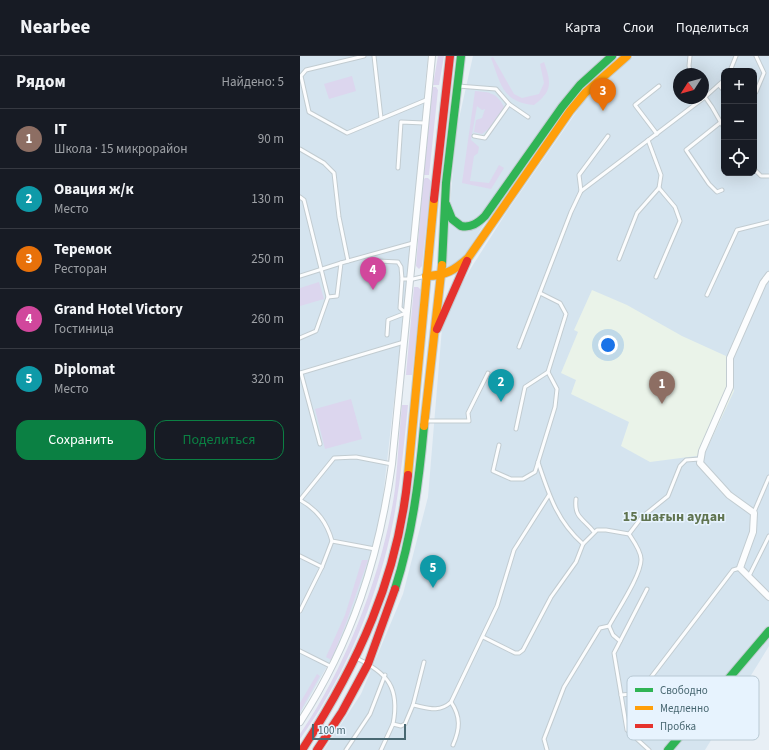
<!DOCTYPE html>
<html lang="ru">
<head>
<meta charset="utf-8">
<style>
	:root { --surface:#171b24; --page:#242831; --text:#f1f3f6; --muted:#9ea1a6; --line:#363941; --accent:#0b8043 }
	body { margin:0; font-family:"Source Sans 3",sans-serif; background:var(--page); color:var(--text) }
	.controls { position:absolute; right:12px; top:12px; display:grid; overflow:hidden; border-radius:8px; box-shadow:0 4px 16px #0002 }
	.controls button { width:36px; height:36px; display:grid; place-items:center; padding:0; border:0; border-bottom:1px solid var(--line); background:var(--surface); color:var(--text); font:20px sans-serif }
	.compass { position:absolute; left:373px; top:12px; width:36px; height:36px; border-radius:50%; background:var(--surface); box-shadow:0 4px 16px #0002; rotate:234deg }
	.scale { position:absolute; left:12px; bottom:10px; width:94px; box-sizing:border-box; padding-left:4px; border:2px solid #496872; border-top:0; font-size:11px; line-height:14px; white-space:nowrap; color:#496872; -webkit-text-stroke:3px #e7f3fe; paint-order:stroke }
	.you { position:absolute; left:308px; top:289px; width:14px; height:14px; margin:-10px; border:3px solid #fff; border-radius:50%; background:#1a73e8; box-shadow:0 0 0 6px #1a73e833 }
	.badge { display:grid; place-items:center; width:26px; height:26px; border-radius:50%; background:var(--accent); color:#fff; font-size:13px; font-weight:700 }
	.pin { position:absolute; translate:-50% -33px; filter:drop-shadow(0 1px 2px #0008) }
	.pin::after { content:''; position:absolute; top:21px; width:14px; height:12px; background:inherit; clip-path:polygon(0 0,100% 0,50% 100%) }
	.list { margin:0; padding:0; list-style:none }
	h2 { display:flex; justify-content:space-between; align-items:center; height:52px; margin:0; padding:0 16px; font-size:17px }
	h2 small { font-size:13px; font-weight:400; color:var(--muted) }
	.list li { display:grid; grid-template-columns:26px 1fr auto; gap:12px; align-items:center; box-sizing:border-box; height:60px; padding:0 16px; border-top:1px solid var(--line) }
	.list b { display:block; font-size:15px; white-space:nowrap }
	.list p { margin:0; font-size:13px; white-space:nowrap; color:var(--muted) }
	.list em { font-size:13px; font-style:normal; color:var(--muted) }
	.actions { display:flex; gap:8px; padding:12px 16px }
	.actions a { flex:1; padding:9px 0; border:1px solid var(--accent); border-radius:12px; text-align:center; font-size:14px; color:var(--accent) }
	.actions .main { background:var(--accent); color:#fff }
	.icon { flex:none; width:22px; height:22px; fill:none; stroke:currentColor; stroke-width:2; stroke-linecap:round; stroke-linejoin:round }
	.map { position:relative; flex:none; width:469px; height:694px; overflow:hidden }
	header { display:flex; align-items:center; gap:24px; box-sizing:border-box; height:56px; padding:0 20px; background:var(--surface); border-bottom:1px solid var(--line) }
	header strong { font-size:19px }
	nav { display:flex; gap:22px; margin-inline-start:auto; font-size:14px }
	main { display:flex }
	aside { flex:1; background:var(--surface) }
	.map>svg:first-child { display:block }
</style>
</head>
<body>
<header>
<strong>Nearbee</strong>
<nav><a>Карта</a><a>Слои</a><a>Поделиться</a></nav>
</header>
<main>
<aside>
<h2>Рядом<small>Найдено: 5</small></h2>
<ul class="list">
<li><span class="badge" style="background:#8d6e63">1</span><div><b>IT</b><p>Школа · 15 микрорайон</p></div><em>90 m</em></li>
<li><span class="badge" style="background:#0f9aa8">2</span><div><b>Овация ж/к</b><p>Место</p></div><em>130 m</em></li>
<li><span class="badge" style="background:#e8710a">3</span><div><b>Теремок</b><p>Ресторан</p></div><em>250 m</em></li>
<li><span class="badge" style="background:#d1479c">4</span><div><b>Grand Hotel Victory</b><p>Гостиница</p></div><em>260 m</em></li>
<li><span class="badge" style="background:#0f9aa8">5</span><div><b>Diplomat</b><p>Место</p></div><em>320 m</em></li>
</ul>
<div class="actions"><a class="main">Сохранить</a><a>Поделиться</a></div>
</aside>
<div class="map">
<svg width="469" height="694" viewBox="0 0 469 694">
	<rect width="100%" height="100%" fill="#e8eff5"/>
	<!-- residential -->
	<g fill="#d5e4ef" fill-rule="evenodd">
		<polygon points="0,0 128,0 125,29 126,44 118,133 80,467 70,504 42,584 0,658"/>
		<polygon points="173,0 306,0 226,100 167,196 147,216 146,200 156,76"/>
		<path d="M333 0H469V590L405 694H24L61 638 103 538 128 441 142 272 158 235 171 212 208 154 289 38 310 18ZM424 15H454V117H424ZM379 18H403V42H379Z"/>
	</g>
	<!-- education -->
	<polygon fill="#eaf3e9" points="292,234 327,249 382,280 426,300 434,335 404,399 350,406 321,390 329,366 271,338 276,324 261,317 278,276 274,274"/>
	<!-- green -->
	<g fill="#dcd6ee">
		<polygon points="138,0 144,0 139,29 133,29"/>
		<path d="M193 1 214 38 222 42 239 38 244 27 240 8 244 6C251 26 253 35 234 49 202 46 201 28 191 2Z"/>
		<polygon points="52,20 56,35 29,43 24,28"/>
		<polygon points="132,31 136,31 138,34 129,119 123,119"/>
		<path d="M175 35C190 36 197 37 204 51L192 70 182 78 174 76 176 64 182 62 185 53 182 54 177 50 171 84 179 91 178 97 174 100 170 125 189 127 199 109 204 112 191 133 162 127Z"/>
		<polygon points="125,122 128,122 131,125 122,210 119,213 116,210 123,124"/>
		<polygon points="19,226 24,243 0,250 0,232"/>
		<polygon points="114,231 118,231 121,234 112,319 106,319"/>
		<polygon points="51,343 62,383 25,393 15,353"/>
		<path d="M102 349H108C103 397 99 446 87 493 70 560 40 627 0 683V678C46 612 84 513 95 433 98 405 99 377 102 349Z"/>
		<polygon points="62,504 68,504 45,570 31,604 26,601 45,559"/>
		<polygon points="17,618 20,620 0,656 0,647"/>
	</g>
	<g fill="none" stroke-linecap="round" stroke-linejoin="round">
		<defs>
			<g id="lane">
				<polyline points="64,0 6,14 1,20 9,56 47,77 126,44"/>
				<polyline points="74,0 81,62"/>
				<polyline points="390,0 389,10 391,18"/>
				<polyline points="430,15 436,0"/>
				<polyline points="419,29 424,35"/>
				<polyline points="158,30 196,33 209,48 185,82 174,80"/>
				<polyline points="456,36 464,17 456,0"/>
				<polyline points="403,40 405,41 424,24"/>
				<polyline points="209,48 228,61"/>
				<polyline points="421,66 386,94 409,128 417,136 422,134"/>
				<polyline points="357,78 335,49 359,30"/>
				<polyline points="348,84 361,119 359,132"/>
				<polyline points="0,93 24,107 34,117 39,161 48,205"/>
				<polyline points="98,112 101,66 124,67"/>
				<polyline points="454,113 461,120 469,120"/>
				<polyline points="281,135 279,119 308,80"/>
				<polyline points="0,141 4,144 28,241 37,240 41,207 113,187"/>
				<polyline points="319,203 337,157 359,132 375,151 380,165 356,221"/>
				<polyline points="78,205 98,206 101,211 102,223"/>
				<polyline points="0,220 41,207"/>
				<polyline points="407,239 437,174 469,166"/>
				<polyline points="106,257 100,252 102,223 113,223 126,220"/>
				<polyline points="87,279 88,264 106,257"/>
				<polyline points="0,282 16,275 28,241"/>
				<polyline points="219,291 271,156 281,135 405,41 412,51 424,72"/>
				<polyline points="0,317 104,286"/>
				<polyline points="1,317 20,388"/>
				<polyline points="124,365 169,365 168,357 188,317"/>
				<polyline points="216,373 225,331 248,316 266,258 260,247 240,237"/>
				<polyline points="199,389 193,415 211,423 223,423 235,416 255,351 257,333 248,316"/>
				<path d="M238 406C249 439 257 465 283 488L297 474H306L329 478C333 484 341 495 341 503 342 518 317 555 309 570L313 579 320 585"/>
				<path d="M276 443C274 462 283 462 294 476"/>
				<polyline points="0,444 34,402 56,401 92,408"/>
				<path d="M0 444C18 454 27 467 32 485L75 493"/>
				<polyline points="454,456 469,421"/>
				<polyline points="329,478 342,461 368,440 380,410 386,404 400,403"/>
				<polyline points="0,500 22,511 0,555"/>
				<polyline points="22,511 32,485"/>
				<polyline points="449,520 469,480"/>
				<polyline points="347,533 314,597 327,674 349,694"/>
				<polyline points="183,581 215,597 219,597 223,594 251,541 276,506 283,488"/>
				<polyline points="0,595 32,611"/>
				<path d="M56 602C88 617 100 632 93 668L101 670 105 668 113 649"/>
				<path d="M124 606 113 649C128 652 139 657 151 646L197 550 214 494 249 439"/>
				<polyline points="321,639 332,638 342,633 433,514 440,512"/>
				<path d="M151 646C161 661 160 673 153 689"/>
				<polyline points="46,694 70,658 85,619"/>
				<polyline points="81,694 93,668"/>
				<polyline points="247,694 244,683 264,631 300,572 309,570"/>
			</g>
			<g id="street">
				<polyline points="469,219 463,227 430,302 430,331 402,395 400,407 429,439 454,457 453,476 440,512 469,541"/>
				<path d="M0 666C52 586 79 502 92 408L132 0"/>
			</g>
			<g id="fast">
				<path d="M146 148 152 163 161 170C171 172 178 167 185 160L262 51 280 29 312 0"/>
				<polyline points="142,209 146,127 161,0"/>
				<path d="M95 533C112 480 119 425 124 370"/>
				<polyline points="368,694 469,575"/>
			</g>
			<g id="slow">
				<path d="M126 220C145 220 155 214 168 202L270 55 285 37 327 0"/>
				<polyline points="124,370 142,209"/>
				<polyline points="108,419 134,143"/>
			</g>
			<g id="jam">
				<polyline points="134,143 150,0"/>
				<polyline points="137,273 167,205"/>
				<path d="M2 694C58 608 98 522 108 419"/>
				<polyline points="17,694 42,656 68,608 95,533"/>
			</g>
		</defs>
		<!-- lane casing -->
		<use href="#lane" stroke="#c2ccd1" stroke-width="5"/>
		<!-- street casing -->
		<use href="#street" stroke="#c2ccd1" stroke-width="8"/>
		<!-- fast casing -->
		<use href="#fast" stroke="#c2ccd1" stroke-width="10"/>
		<!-- slow casing -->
		<use href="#slow" stroke="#c2ccd1" stroke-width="10"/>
		<!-- jam casing -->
		<use href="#jam" stroke="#c2ccd1" stroke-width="10"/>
		<!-- lane -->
		<use href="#lane" stroke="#fcfdfe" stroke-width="3"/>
		<!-- street -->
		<use href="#street" stroke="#fcfdfe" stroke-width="6"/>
		<!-- fast -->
		<use href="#fast" stroke="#30b455" stroke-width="8"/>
		<!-- slow -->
		<use href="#slow" stroke="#ff9f0a" stroke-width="8"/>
		<!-- jam -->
		<use href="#jam" stroke="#e5322d" stroke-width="8"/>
	</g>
	<g text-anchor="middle" stroke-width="3" stroke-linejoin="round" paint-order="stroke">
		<!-- neighbourhood labels -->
		<g font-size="14" font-weight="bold" fill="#607450" stroke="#e7f3fe">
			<text x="374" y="465">15 шағын аудан</text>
		</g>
	</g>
	<!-- legend -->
	<rect x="327" y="620" width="132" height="64" rx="6" fill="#e7f3fe" stroke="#b8c9d4" stroke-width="1"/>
	<rect x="335" y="632" width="18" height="4" fill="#30b455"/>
	<rect x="335" y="650" width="18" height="4" fill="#ff9f0a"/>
	<rect x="335" y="668" width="18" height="4" fill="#e5322d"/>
	<g font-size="11" fill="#496872">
		<text x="360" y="638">Свободно</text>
		<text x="360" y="656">Медленно</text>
		<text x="360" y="674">Пробка</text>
	</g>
</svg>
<div class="controls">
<button>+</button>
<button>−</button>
<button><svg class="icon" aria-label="locate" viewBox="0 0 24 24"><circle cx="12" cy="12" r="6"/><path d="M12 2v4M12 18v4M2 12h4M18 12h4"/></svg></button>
</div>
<svg class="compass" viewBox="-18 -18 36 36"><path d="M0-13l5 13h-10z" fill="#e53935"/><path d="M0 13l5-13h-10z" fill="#9ea1a6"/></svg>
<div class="scale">100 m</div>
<div class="you"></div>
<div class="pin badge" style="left:362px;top:348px;background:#8d6e63">1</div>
<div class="pin badge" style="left:201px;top:346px;background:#0f9aa8">2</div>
<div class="pin badge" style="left:303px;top:55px;background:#e8710a">3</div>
<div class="pin badge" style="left:73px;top:234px;background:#d1479c">4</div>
<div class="pin badge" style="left:133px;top:532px;background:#0f9aa8">5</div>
</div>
</main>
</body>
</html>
